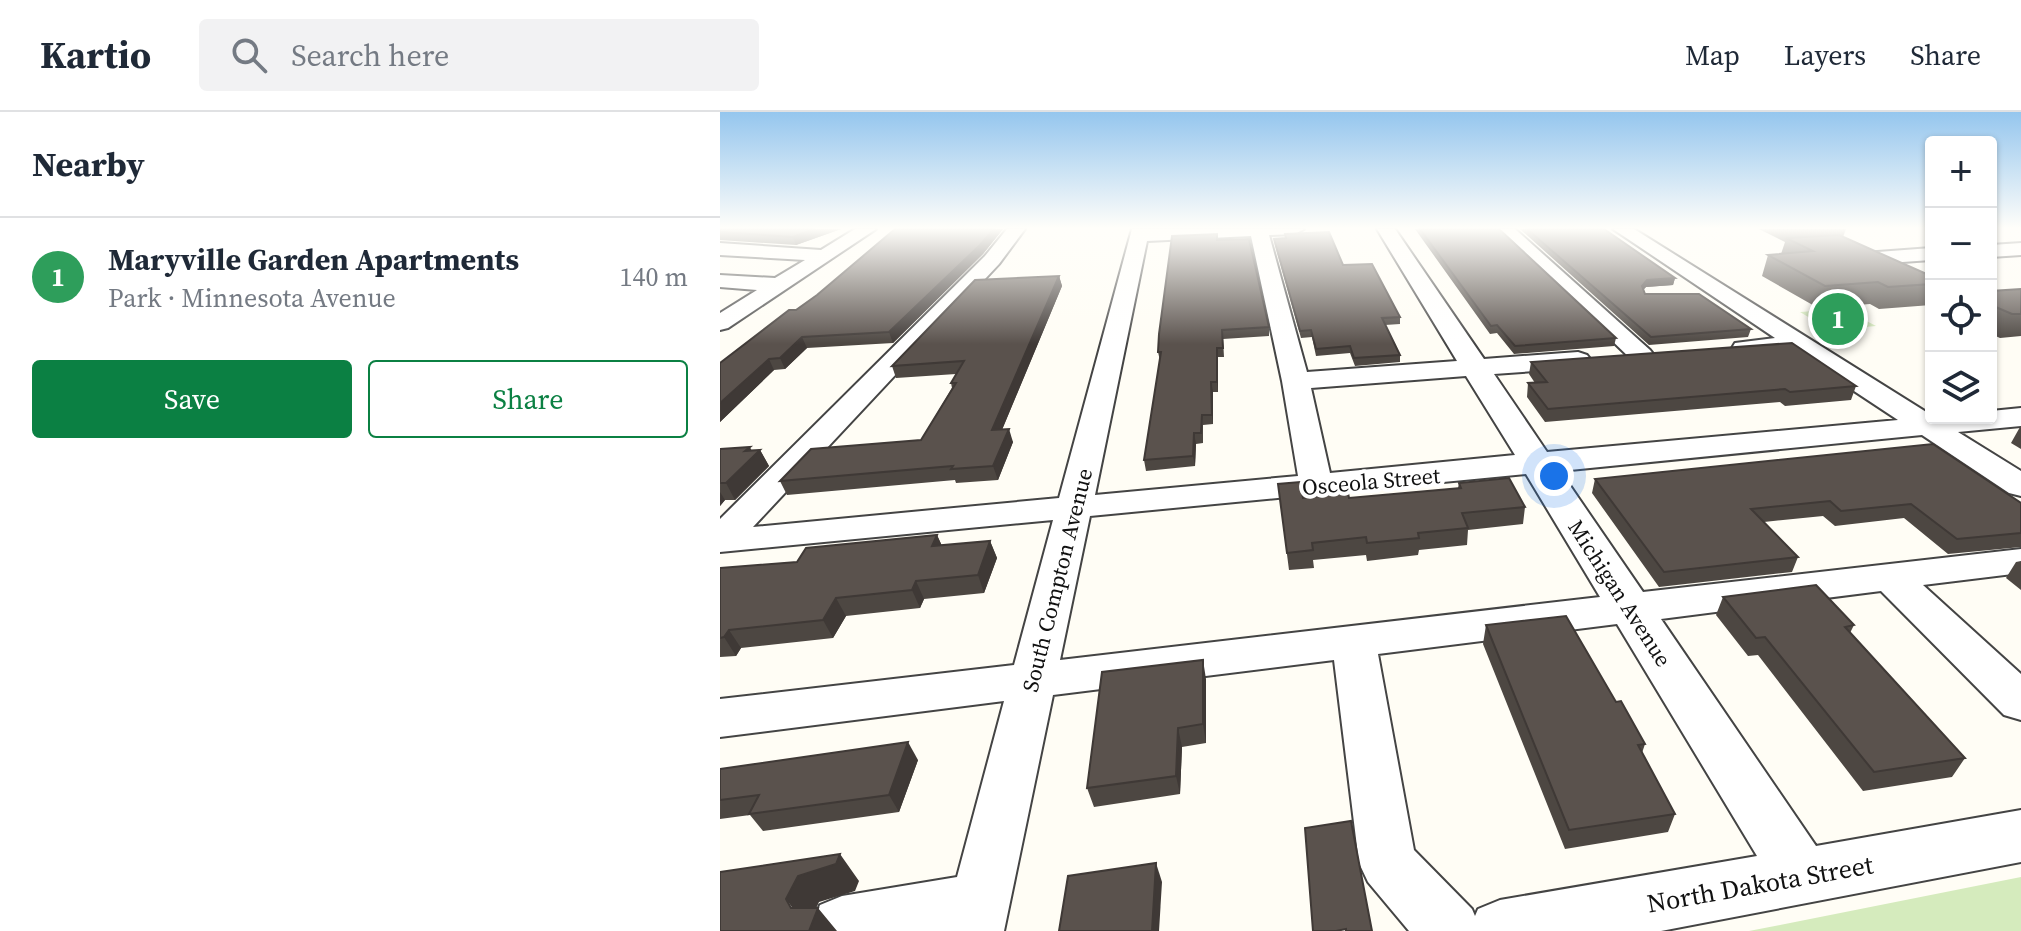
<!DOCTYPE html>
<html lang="en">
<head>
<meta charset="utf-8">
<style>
	:root { --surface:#fff; --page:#f2f2f3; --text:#1f2937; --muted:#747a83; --line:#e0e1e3; --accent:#0b8043 }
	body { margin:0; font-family:"Source Serif 4",serif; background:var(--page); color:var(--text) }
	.controls { position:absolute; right:24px; top:24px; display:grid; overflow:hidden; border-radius:8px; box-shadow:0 2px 6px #0004 }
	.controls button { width:72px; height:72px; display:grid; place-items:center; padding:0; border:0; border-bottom:2px solid var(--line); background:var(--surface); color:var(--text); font:40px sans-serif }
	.you { position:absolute; left:834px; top:364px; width:28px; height:28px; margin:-20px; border:6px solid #fff; border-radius:50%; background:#1a73e8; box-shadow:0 0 0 12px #1a73e833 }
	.badge { display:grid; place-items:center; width:52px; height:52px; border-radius:50%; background:var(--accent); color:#fff; font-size:26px; font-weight:700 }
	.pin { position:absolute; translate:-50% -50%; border:4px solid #fff; box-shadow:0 2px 8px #0006 }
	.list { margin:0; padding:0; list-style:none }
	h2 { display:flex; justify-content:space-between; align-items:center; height:104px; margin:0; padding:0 32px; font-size:34px }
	h2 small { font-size:26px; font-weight:400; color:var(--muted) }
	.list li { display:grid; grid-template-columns:52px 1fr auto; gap:24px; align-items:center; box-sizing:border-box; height:120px; padding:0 32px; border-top:2px solid var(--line) }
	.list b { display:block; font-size:30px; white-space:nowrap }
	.list p { margin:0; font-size:26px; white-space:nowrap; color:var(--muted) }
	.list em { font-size:26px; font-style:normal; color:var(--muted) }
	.actions { display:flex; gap:16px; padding:24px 32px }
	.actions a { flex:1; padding:18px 0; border:2px solid var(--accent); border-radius:8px; text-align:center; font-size:28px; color:var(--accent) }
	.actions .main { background:var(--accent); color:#fff }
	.icon { flex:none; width:44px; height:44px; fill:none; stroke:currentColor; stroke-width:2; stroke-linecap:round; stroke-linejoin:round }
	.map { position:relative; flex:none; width:1301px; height:819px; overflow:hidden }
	header { display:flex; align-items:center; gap:48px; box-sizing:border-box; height:112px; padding:0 40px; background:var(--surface); border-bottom:2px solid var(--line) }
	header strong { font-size:38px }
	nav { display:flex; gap:44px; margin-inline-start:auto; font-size:28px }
	.search { width:560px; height:72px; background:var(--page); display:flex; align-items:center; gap:20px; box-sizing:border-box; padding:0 28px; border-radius:8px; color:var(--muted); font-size:30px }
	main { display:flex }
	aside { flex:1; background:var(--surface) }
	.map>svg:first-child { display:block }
</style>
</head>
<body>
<header>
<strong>Kartio</strong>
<div class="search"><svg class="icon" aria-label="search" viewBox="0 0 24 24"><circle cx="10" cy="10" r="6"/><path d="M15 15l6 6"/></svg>Search here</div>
<nav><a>Map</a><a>Layers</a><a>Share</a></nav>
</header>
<main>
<aside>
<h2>Nearby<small></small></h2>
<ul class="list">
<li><span class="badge" style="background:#2e9e5b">1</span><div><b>Maryville Garden Apartments</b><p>Park · Minnesota Avenue</p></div><em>140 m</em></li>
</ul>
<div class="actions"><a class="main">Save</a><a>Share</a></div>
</aside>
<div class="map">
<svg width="1301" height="819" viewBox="0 0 1301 819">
	<rect width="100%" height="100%" fill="#fffdf5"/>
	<!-- green -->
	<g fill="#d5ebbd">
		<polygon points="1124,197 1156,214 1110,218 1080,200"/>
		<polygon points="1301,765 1301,819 1029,819 1060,813"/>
	</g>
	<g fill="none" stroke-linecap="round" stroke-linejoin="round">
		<defs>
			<g id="minor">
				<polygon points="135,117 156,117 8,216 0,218 0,201 37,178 0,175 0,163 55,166 85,148 0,143 0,131 101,138"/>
				<path d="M287 117H305L279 152 33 415 339 386 412 117H584L575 122 549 123 587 260 737 249 657 117H675L764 247 858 240 867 243 871 248 867 253 858 256 774 262 827 340 1178 308 1075 240 1024 243 1015 241 1012 236 1015 231 1055 226 893 117H914L1211 303V306H1271V299L1301 296V314L1238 320 1301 359V384L1289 381 1202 323 840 359 923 480 1301 437V461L1203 473 1301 562V608L1284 603 1161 479 941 507 1096 734 1301 698V750L941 819H689L648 770 639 751 614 548 333 583 284 819H93L91 815 100 793 122 784 237 765 284 589 0 625V587L294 553 333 408 0 440V407L265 144ZM531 124 562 269 578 364 375 383 427 129ZM746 264 795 343 610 361 591 276ZM806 362 880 485 340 548 370 404ZM897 512 1037 744 780 788 758 797 755 804 752 797 694 738 658 542Z"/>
				<polygon points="776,117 795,117 930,238 934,243 930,248 912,248"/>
				<polygon points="1301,131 1301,143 1271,145 1271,133"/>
				<polygon points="1211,136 1211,148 1168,151 1211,172 1211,186 1134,147 1144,141"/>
			</g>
		</defs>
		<!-- minor casing -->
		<use href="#minor" stroke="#444" stroke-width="4"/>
		<!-- minor -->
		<use href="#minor" fill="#fff" fill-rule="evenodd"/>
	</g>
	<!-- wall -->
	<g fill="#4d4742">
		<polygon points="0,117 121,117 76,133 0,128"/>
		<polygon points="175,117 283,117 263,142 173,231 87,236 65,257 54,258 0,310 0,251 97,183"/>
		<polygon points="695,117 779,117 896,226 894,234 794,242 777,221 770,222"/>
		<polygon points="800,117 884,117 955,166 953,173 926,175 923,178 925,182 1031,217 1028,225 929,233"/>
		<polygon points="1039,117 1126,117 1123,125 1211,164 1211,193 1159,197 1150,192 1098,196 1042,164 1048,143 1061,142 1065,130"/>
		<polygon points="497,122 498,128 549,215 549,224 503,227 504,245 498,245 498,280 493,280 493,312 483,313 483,331 476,332 475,354 426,359 424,348 440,249 438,240"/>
		<polygon points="565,122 623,153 680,205 680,212 665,213 680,243 680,250 635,254 630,241 596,244 592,225 581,226 555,133 554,127 565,126"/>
		<polygon points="339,164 342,174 282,318 293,330 278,368 236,371 235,368 67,383 60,369 201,328 232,276 231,271 236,262 176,266 172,254"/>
		<polygon points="1301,177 1301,224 1280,226 1271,222 1271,179"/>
		<polygon points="811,250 1136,274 1131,288 1065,294 1060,290 825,310 807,285 808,271 815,271 809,262"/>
		<polygon points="1300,315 1301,315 1301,337 1291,331"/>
		<polygon points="0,337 40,338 49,354 15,388 5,388 0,394"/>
		<polygon points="875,367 1301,391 1301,435 1228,442 1184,406 1115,414 1103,404 1044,410 1078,445 1072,460 939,475 872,381"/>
		<polygon points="739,371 805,395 803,412 748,418 747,433 699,438 698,443 647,449 646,443 593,448 594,456 569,458 558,372 583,386 629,386 738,376"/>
		<polygon points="217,423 222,434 270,429 277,446 264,481 204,487 200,496 126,504 113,526 21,536 16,544 0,545 0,456 77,450"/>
		<polygon points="1301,449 1301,478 1286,466 1296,450"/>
		<polygon points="1003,485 1134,513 1130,521 1245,646 1232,665 1143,679 1038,543 1028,544 996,503"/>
		<polygon points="766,513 896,590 925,632 922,641 955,702 948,720 845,737 763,532"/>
		<polygon points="486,567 486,631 462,635 460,682 374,695 367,676"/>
		<polygon points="198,648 179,700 43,719 30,703 0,707 0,657"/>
	</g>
	<!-- shaded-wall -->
	<g fill="#3f3936">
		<polygon points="94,117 121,117 76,133 73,125"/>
		<polygon points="274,117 283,117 263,142 173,231 169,220"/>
		<polygon points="339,164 342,174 276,332 272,318"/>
		<polygon points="955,166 953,173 926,175 920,181 922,174 927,168"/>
		<polygon points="82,225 87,236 65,257 60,246"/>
		<polygon points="497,236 498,245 498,280 497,270"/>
		<polygon points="49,247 54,258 0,310 0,291"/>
		<polygon points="491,270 493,280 493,312 492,303"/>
		<polygon points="289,317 293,330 278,368 273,354"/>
		<polygon points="474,321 476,332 475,354 473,344"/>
		<polygon points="30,335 34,344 40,338 49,354 15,388 6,371 25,339"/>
		<polygon points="0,380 5,388 0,394"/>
		<polygon points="217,423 225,441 212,434"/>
		<polygon points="270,429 277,446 264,481 258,463"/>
		<polygon points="196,469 204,487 200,496 192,478"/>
		<polygon points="116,486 126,504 113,526 103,508"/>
		<polygon points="9,518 21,536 16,544 4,525"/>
		<polygon points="483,548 486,567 486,631 483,612"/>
		<polygon points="458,616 462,635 460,682 456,664"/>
		<polygon points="188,630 198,648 179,700 169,683"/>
		<polygon points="120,742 139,769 135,779 99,790 88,814 98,796 117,819 89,819 66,787 78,764"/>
		<polygon points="436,751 442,770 439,819 432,819"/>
	</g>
	<!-- building -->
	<g fill="#5a524d" stroke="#3f3936" stroke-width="2">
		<polygon points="0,117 94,117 73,125 0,120"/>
		<polygon points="175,117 274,117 260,133 169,220 82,225 60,246 49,247 0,291 0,251 69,198 76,198 97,183"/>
		<polygon points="700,117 779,117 896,226 795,234 777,213 771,214"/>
		<polygon points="807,117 884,117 955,166 927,168 922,174 925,182 979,182 1031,217 931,225"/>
		<polygon points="609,120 623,153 652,152 680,205 662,206 680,243 634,246 630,234 596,237 591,218 580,219 554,127 566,126 565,122"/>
		<polygon points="497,122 497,128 529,127 549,215 502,218 503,236 497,236 497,270 491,270 492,303 482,303 481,321 474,321 473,344 424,348 441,240 438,240 439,222 452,124"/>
		<polygon points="1119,123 1211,164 1211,172 1168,175 1158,170 1105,174 1048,143 1093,139 1066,126"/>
		<polygon points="339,164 272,318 289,317 273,354 231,357 233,354 60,369 91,337 201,328 236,271 231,271 244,249 172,254 255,168"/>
		<polygon points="1301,177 1301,202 1292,202 1271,193 1271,179"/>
		<polygon points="1072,231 1136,274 1070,280 1065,277 828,297 808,271 827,270 811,250"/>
		<polygon points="1213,332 1301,391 1301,421 1237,427 1191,392 1121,399 1110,389 1031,397 1078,445 944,460 875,367"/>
		<polygon points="30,335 25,339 40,338 6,371 0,371 0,337"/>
		<polygon points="789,366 805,395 742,401 748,416 698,421 699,426 647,431 646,425 592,431 593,438 567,441 558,372 580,370 583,386 628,381 629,386 741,376 739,371"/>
		<polygon points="217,423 212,434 270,429 258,463 196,469 192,478 116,486 103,508 9,518 4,525 0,526 0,456 77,450 86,436"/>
		<polygon points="1096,473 1134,513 1125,515 1245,646 1154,660 1045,525 1036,526 1003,485"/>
		<polygon points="846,504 896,590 901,589 925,632 918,633 955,702 849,718 766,513"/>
		<polygon points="483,548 483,612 458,616 456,664 367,676 382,560"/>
		<polygon points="188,630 169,683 29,702 39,683 0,688 0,657"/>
		<polygon points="631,709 652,819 626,819 626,817 616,819 593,819 585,716"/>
		<polygon points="120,742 116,752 78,764 66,787 71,796 98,796 89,819 0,819 0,760"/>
		<polygon points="436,751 432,819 339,819 348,764"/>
	</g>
	<!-- sky -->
	<linearGradient id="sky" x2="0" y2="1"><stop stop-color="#95c6ee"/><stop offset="0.5" stop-color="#fffefa"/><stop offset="1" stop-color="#fffefa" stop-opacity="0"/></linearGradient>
	<rect width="1301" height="232" fill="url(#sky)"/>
	<g text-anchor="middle" stroke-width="8" stroke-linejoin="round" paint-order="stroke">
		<!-- street labels -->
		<g font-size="22" fill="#111" stroke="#fff">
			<text transform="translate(651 369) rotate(-5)" y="8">Osceola Street</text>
			<text transform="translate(337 468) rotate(-76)" y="8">South Compton Avenue</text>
			<text transform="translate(900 481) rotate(57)" y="8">Michigan Avenue</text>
		</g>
		<!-- near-street labels -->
		<g font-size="26" fill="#111" stroke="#fff">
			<text transform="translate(1040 772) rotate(-10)" y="9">North Dakota Street</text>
		</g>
	</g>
</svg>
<div class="controls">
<button>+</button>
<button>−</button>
<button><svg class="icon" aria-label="locate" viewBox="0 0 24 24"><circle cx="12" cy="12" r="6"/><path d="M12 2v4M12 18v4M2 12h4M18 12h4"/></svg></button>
<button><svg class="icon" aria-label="layers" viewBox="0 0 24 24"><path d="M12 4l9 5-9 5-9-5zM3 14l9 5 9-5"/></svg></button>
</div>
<div class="you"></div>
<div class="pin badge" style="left:1118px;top:207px;background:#2e9e5b">1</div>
</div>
</main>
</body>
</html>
